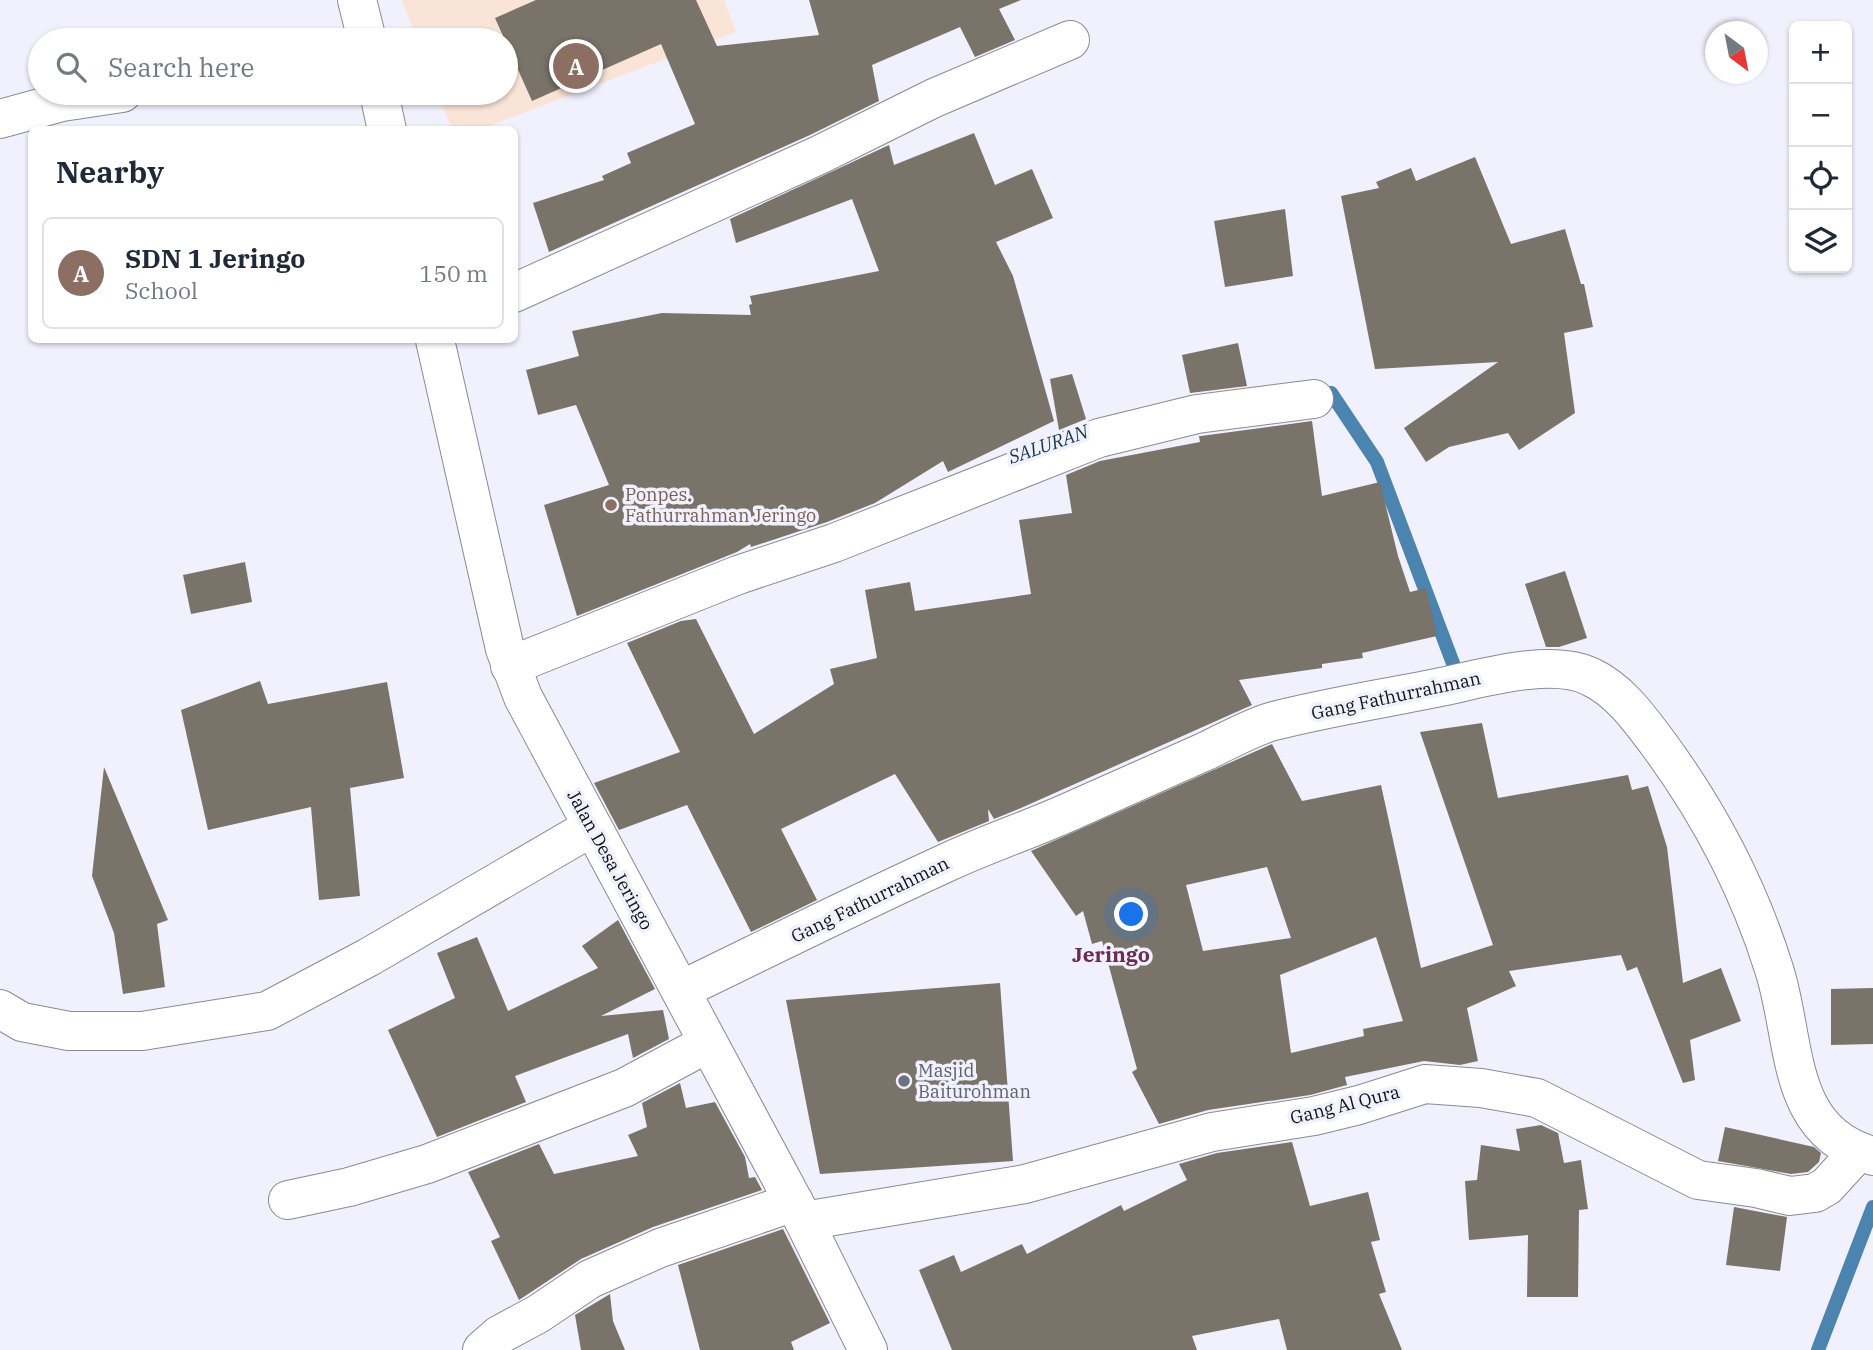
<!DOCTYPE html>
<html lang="en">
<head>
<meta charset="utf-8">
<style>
	:root { --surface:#fff; --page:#f6f6f7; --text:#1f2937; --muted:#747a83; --line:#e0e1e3; --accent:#b45309 }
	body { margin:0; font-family:"IBM Plex Serif",serif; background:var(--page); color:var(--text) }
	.controls { position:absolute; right:21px; top:21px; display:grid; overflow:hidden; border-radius:10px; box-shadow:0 2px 5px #0004 }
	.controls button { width:63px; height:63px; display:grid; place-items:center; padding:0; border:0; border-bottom:2px solid var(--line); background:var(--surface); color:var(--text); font:35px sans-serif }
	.compass { position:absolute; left:1705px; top:21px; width:63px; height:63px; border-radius:50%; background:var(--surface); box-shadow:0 2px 5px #0004; rotate:148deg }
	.you { position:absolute; left:1132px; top:915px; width:24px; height:24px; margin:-18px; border:5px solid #fff; border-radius:50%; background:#1a73e8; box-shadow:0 0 0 10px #1a73e833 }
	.badge { display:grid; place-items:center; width:46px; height:46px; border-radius:50%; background:var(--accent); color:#fff; font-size:23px; font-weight:700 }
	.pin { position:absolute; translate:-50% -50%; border:4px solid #fff; box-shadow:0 2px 7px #0006 }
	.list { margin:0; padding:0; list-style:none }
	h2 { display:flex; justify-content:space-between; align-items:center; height:91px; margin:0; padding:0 28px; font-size:30px }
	h2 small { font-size:23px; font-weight:400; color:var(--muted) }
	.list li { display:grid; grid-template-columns:46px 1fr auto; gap:21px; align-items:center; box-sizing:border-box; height:112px; margin:0 14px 14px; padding:0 14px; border:2px solid var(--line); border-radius:10px }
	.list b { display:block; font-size:26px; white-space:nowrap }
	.list p { margin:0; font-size:23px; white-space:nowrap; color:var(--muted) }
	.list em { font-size:23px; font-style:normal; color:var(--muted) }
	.icon { flex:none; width:38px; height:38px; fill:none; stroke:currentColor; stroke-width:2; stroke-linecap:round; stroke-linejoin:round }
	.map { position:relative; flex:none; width:1873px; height:1350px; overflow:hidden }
	.search { position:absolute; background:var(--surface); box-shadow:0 2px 5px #0004; left:28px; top:28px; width:490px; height:77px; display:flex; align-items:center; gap:18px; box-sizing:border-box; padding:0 24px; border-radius:38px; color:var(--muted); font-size:26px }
	.panel { position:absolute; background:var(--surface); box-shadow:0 2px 5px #0004; left:28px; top:126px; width:490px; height:217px; border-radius:10px }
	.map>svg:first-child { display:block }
</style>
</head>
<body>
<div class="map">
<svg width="1873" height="1350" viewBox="0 0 1873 1350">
	<rect width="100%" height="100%" fill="#f1f0fd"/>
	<!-- education -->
	<polygon fill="#fae3d7" points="402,0 724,0 736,32 481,129 452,129 437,93 506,93 506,40 417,40"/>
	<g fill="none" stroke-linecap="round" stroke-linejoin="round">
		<!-- stream -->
		<g stroke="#4b84ae" stroke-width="14">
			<polyline points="1316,394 1331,393 1377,462 1454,666"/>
			<polyline points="1818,1350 1873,1207"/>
		</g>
	</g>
	<!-- building -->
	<g fill="#797369" fill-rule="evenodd">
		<polygon points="536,0 696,0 717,46 819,35 809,0 1021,0 999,9 1015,40 975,57 960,27 872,65 879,101 810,135 549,252 533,203 604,180 602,176 631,163 627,153 695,124 661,44 532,101 495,18"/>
		<polygon points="974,133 995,185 1032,169 1053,218 996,242 1013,276 1054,421 948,472 943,461 875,503 827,522 751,547 750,544 737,552 577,616 544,505 609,485 576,405 538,415 526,370 579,356 572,331 662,313 751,315 749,305 752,304 750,296 879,271 852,199 736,243 730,219 889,145 894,165"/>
		<polygon points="1475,157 1511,244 1565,229 1581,284 1584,284 1593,327 1564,333 1575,413 1519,450 1508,433 1449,447 1426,462 1404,428 1498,362 1375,369 1341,196 1379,188 1376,182 1411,168 1416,181"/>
		<polygon points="1285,209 1293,276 1225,287 1214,221"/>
		<polygon points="1238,343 1247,386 1190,393 1182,355"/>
		<polygon points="1072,374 1086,419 1059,430 1050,379"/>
		<polygon points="1312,421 1322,496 1380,482 1398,556 1410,592 1426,588 1437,636 1362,653 1363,658 1322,664 1322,668 1239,680 1252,705 1021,808 994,819 988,809 989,821 938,842 895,774 781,829 817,900 751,932 687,805 619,830 594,783 680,752 627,643 681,621 696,619 754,734 834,684 830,669 877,658 865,590 910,582 915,611 1031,594 1019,520 1072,513 1066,475 1100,461 1200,442 1199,436 1201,436"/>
		<polygon points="245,562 252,602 191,614 183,575"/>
		<polygon points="1565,571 1587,638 1559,647 1546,647 1525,584"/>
		<polygon points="260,681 268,704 387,682 404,778 350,788 360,896 319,900 311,807 208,830 181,710"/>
		<path d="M1482 723 1498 798 1628 775 1632 790 1648 786 1667 847 1683 983 1721 968 1741 1021 1690 1040 1695 1080 1683 1083 1637 967 1627 971 1621 955 1509 971 1516 986 1467 1008 1478 1061 1460 1065 1424 1061 1345 1077 1347 1085 1310 1095 1208 1110 1159 1124 1132 1072 1137 1069 1102 941 1092 944 1083 911 1076 916 1031 851 1272 744 1302 801 1381 785 1421 968 1493 945 1420 732ZM1267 867 1291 938 1203 951 1186 885ZM1376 937 1403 1021 1363 1029 1364 1036 1291 1053 1280 975Z"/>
		<polygon points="104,767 168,920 157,924 165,987 123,994 114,933 92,876"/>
		<polygon points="618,920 655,989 601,1016 663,1010 669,1039 633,1058 628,1034 515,1076 526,1102 437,1137 388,1030 455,998 437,953 477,937 508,1011 598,968 582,946"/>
		<polygon points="1000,983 1013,1161 820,1174 786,1000"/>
		<polygon points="1873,988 1873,1044 1831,1045 1831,989"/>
		<polygon points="680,1083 686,1108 715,1102 745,1157 749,1178 755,1177 762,1190 653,1227 581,1259 519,1300 491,1241 500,1237 468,1172 539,1144 554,1174 638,1156 628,1135 647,1127 642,1103"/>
		<polygon points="1541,1125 1558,1133 1564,1163 1581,1160 1588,1209 1579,1210 1578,1297 1527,1297 1528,1235 1469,1240 1465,1181 1477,1180 1481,1145 1520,1151 1516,1129"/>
		<polygon points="1725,1127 1814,1147 1821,1153 1819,1162 1808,1172 1791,1174 1718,1161"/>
		<polygon points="1292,1142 1310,1206 1368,1192 1380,1240 1371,1242 1386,1292 1379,1294 1402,1350 1287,1350 1279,1319 1192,1336 1197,1350 952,1350 919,1270 954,1255 961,1272 1022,1244 1027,1254 1121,1205 1124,1211 1187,1180 1179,1164 1217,1153"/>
		<polygon points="1734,1207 1787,1217 1780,1271 1726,1265"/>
		<polygon points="783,1229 830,1323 791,1342 794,1350 700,1350 678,1265"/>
		<polygon points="610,1294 613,1321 625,1350 581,1350 575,1315"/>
	</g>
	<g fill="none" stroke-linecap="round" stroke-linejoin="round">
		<defs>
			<g id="street">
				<polyline points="357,0 367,40"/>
				<polyline points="379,93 387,130"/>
				<polyline points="0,119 62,102 122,93"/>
				<polyline points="514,293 819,155 934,98 1070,40"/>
				<polyline points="435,340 505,649 523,697 804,1221 868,1350"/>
				<polyline points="510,666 738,575 834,543 1099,438 1197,414 1314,399"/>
				<path d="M681 990C770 947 858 903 948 862 991 842 1035 828 1078 808 1121 789 1163 770 1206 751 1227 741 1248 729 1270 722 1327 707 1388 698 1446 686 1486 677 1554 658 1591 677 1619 690 1639 718 1657 742 1709 812 1748 886 1774 969 1797 1040 1784 1132 1873 1156"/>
				<polyline points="0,1009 22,1022 69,1031 142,1031 267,1011 369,957 592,827"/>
				<polyline points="288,1200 349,1187 427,1164 624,1088 708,1043"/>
				<polyline points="804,1221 1025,1184 1212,1132 1314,1116 1359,1105 1425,1084 1481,1088 1537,1098 1698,1180 1756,1188 1790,1196 1815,1193 1827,1186 1858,1152"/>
				<polyline points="482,1350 499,1335 538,1314 590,1279 660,1248 794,1202"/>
			</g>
		</defs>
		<!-- street casing -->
		<use href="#street" stroke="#8a8a95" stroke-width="40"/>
		<!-- street -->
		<use href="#street" stroke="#fff" stroke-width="38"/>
	</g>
	<!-- markers -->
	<circle fill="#8d6e63" stroke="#f1f0fd" stroke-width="2.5" cx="611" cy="505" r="7"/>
	<circle fill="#6b7280" stroke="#f1f0fd" stroke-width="2.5" cx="904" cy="1081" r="7"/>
	<g text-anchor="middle" stroke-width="7" stroke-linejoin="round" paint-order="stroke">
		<!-- education labels -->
		<g font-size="18" fill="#785e54" stroke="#f1f0fd" text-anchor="start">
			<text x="625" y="501">Ponpes.<tspan x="625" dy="21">Fathurrahman Jeringo</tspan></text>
		</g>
		<!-- street labels -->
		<g font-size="18" fill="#111115" stroke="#f1f0fd">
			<text transform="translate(1396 696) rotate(-12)" y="6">Gang Fathurrahman</text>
			<text transform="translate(610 860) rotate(61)" y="6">Jalan Desa Jeringo</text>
			<text transform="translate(870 900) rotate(-26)" y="6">Gang Fathurrahman</text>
			<text transform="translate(1345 1105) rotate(-14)" y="6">Gang Al Qura</text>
		</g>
		<!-- worship labels -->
		<g font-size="18" fill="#5b616d" stroke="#f1f0fd" text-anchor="start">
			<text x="918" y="1077">Masjid<tspan x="918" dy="21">Baiturohman</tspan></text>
		</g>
		<!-- water labels -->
		<g font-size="19" font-style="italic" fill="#14374f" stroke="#f1f0fd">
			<text transform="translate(1048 444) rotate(-19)" y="7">SALURAN</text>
		</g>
		<!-- quarter labels -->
		<g font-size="21" font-weight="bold" fill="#6b2c50" stroke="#f1f0fd">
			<text x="1111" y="962">Jeringo</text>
		</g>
	</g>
</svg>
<div class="controls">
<button>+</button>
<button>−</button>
<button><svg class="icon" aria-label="locate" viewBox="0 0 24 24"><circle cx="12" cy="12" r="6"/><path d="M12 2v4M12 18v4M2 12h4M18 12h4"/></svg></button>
<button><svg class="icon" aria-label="layers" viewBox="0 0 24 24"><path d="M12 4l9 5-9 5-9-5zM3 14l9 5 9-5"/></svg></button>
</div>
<svg class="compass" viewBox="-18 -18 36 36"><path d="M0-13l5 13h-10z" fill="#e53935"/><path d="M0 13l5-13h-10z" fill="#747a83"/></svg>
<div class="you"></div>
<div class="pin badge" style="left:576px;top:66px;background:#8d6e63">A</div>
<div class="search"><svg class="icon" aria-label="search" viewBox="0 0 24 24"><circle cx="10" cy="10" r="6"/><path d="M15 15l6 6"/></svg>Search here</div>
<section class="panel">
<h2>Nearby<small></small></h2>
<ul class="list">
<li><span class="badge" style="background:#8d6e63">A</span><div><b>SDN 1 Jeringo</b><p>School</p></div><em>150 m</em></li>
</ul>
</section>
</div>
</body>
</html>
